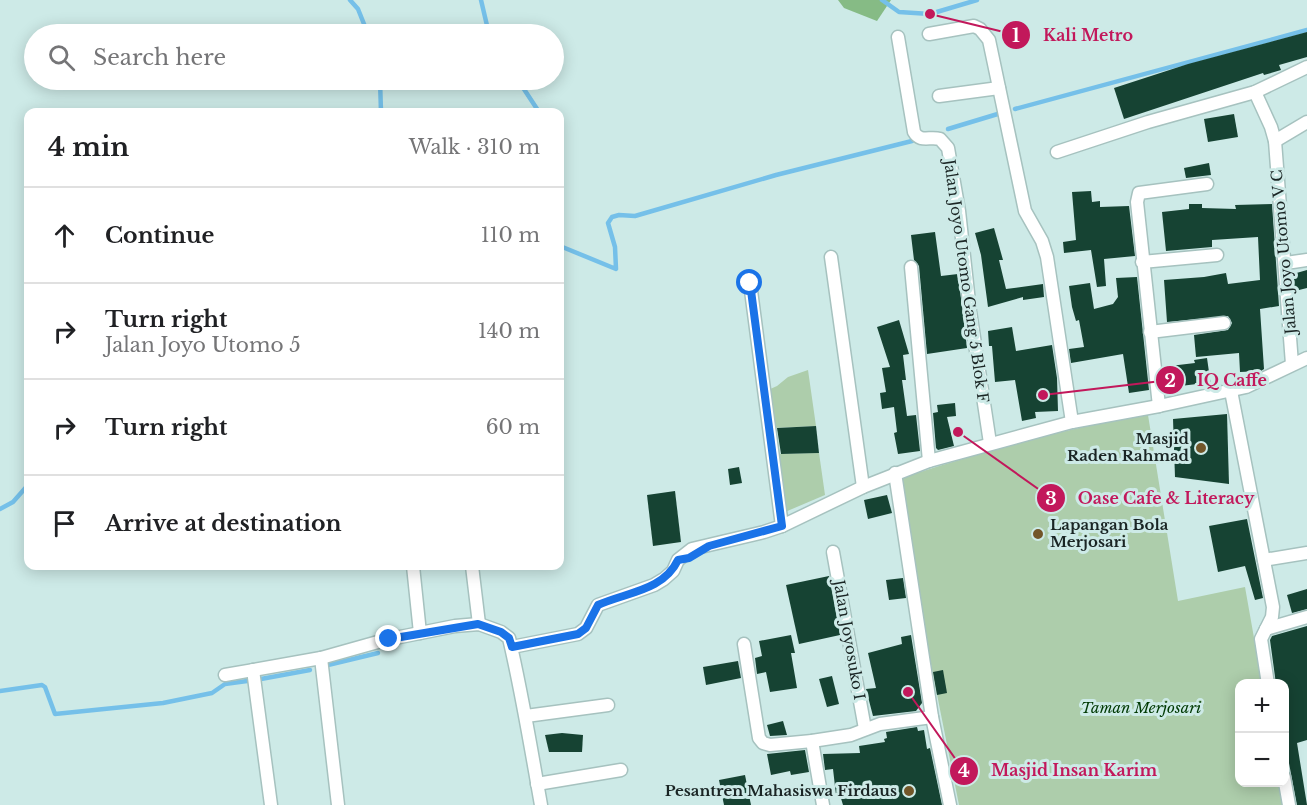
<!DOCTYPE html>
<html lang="en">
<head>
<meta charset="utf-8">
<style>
	:root { --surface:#fff; --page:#f6f6f6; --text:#202124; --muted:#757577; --line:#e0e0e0 }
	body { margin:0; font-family:"Libre Baskerville",serif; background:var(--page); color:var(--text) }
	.controls { position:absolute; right:18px; bottom:18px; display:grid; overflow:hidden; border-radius:12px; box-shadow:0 3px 15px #0003 }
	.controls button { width:54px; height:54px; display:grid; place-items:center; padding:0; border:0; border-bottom:2px solid var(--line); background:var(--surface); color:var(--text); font:30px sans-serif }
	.stop { position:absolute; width:18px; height:18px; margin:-14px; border:4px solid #1a73e8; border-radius:50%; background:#fff }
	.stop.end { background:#1a73e8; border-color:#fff; box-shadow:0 2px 6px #0008 }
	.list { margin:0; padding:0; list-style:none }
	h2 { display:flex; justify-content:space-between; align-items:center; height:78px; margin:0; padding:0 24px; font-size:26px }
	h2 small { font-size:20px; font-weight:400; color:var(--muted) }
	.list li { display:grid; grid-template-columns:39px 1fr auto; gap:18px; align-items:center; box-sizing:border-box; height:96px; padding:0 24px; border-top:2px solid var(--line) }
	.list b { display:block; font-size:22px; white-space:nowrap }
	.list p { margin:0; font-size:20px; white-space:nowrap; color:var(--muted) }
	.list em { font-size:20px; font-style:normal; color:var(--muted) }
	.icon { flex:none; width:33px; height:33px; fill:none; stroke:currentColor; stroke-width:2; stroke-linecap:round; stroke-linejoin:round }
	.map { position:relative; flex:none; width:1307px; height:805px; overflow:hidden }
	.search { position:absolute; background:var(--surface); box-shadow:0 3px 15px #0003; left:24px; top:24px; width:540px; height:66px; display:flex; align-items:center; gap:15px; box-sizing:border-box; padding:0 21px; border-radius:33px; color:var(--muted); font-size:22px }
	.panel { position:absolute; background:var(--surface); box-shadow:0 3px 15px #0003; left:24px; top:108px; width:540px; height:462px; border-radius:12px }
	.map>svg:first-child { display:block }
</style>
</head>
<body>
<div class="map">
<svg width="1307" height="805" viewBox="0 0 1307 805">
	<rect width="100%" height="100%" fill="#cdeae7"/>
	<!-- green -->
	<g fill="#adcdab">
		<polygon points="808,370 816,426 774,428 768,390 777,386 788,377"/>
		<path d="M1148 415 1178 601 1245 587 1262 683 1240 684V782L1279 783 1283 805H959L926 639 901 480 903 477 914 474C991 450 1067 427 1148 415Z"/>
		<polygon points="819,453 825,495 785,512 776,454"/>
	</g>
	<!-- forest -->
	<polygon fill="#86bb85" points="838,0 891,0 877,21 844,8"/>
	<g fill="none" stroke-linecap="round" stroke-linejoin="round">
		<!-- stream -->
		<g stroke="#75c0e9" stroke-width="4.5">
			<polyline points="350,0 358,9 368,34"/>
			<polyline points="481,0 489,34"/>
			<polyline points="882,0 899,12 930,14 977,0"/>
			<polyline points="380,80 381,112"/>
			<polyline points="518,80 539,112"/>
			<polyline points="1015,109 1307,30"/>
			<polyline points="948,129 1001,113"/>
			<polyline points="560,246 616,269 615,247 608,223 612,217 619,215 635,216 776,175 912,141"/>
			<polyline points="0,509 13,502 28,485"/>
			<polyline points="328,665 378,653"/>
			<polyline points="261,679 310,670"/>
			<polyline points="0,691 42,685 45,687 55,714 163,703 212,693 225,684 247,681"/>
		</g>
	</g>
	<!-- building -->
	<g fill="#164333">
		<polygon points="1307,32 1307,57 1279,65 1281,70 1264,75 1263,73 1124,119 1114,88 1188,64"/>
		<polygon points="1234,114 1238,137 1208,142 1204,119"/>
		<polygon points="1209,163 1211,175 1186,178 1184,168"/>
		<polygon points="1091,191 1092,202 1100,201 1100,207 1129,206 1135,256 1104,259 1106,286 1097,287 1091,250 1064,253 1063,242 1076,240 1072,192"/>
		<polygon points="1189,204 1202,204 1202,208 1236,209 1235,205 1272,204 1279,306 1260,309 1264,369 1261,371 1240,372 1239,353 1196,357 1194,335 1228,330 1232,323 1228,316 1167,322 1164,280 1204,277 1226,273 1228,284 1260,280 1258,237 1212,240 1212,247 1166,251 1162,212 1189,209"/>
		<polygon points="994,228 1003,260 999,260 1006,289 1043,284 1044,297 1023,300 1023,297 988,307 981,255 975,233"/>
		<polygon points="935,232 941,276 958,274 967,348 927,354 919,266 914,260 911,235"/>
		<polygon points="1307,270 1307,288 1295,291 1293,274"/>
		<polygon points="1137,277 1149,390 1129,393 1123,354 1071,363 1069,349 1084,347 1079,320 1076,321 1072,307 1069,286 1090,283 1094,309 1113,304 1118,297 1116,278"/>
		<polygon points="899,320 909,354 903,355 906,380 902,380 907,416 916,415 920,451 898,454 894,433 897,432 894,407 882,409 880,393 886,392 882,368 890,367 877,327"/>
		<polygon points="1012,327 1016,351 1052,345 1057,378 1058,411 1035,412 1036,418 1022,421 1015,380 995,382 992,346 989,346 988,331"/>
		<polygon points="1207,358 1211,386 1198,387 1197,384 1172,387 1170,366 1195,363 1194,360"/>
		<polygon points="955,403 956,416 947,417 954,446 938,450 936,448 933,413 938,412 937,405"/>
		<polygon points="1227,414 1229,484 1175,477 1173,419"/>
		<polygon points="816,426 819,453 781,454 777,428"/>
		<polygon points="739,467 742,483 730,485 728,469"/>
		<polygon points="675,491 681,542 653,546 647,495"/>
		<polygon points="887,495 892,513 868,519 864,500"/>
		<polygon points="1247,519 1263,598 1255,600 1245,566 1218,572 1209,526"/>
		<polygon points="829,576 840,635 799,644 786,585"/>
		<polygon points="903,578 906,598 889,600 886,580"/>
		<polygon points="1307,589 1307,609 1292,613 1287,595"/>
		<polygon points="1307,626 1307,740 1297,743 1307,805 1297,805 1284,737 1284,684 1276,684 1270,640 1272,636"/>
		<polygon points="791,635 795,653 791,653 797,688 770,692 766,672 757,674 755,658 762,656 759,641"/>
		<polygon points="911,635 922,703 916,711 873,716 866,689 876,688 868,653 902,644 901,637"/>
		<polygon points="738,661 741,678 706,685 703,667"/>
		<polygon points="943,670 947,693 937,695 933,672"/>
		<polygon points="832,676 839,704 827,707 819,679"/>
		<polygon points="783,721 787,735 770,736 767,725"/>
		<polygon points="917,727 918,731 924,730 927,749 930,748 942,805 843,805 840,795 836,795 833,769 825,770 823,754 860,753 859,746 885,742 884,739 887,738 886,732"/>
		<polygon points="562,733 583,735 582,752 549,752 545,735"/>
		<polygon points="805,750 809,772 791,775 790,771 771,775 767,754"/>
		<polygon points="745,775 751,805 724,805 719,780"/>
	</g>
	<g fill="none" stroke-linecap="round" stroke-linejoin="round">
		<defs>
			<g id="street">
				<polyline points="929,34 974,26 980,29 989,40 1025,211 1042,241 1047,257 1072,422"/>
				<path d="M898 37 914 132C920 143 930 136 940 139L948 148 959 211 970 311 990 443"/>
				<polyline points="1255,92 1271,127 1275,141 1292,364"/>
				<polyline points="939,96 999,88"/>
				<polyline points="1275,141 1307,122"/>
				<polyline points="1057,152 1148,122 1255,92 1307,67"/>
				<polyline points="831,257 863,487"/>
				<polyline points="1142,262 1217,255"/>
				<polyline points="1286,263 1307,260"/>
				<polyline points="911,267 929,461"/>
				<polyline points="750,283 782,526"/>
				<polyline points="1150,332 1224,323"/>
				<polyline points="1231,391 1273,607 1272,617 1261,639 1268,684"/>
				<polyline points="1159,406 1137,202 1139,193 1207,184"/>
				<polyline points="895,473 932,717 950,805"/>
				<polyline points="833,552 865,729"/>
				<polyline points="1264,560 1307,553"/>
				<polyline points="413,566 420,633"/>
				<polyline points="472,566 479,624"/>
				<polyline points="1266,629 1307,617"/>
				<polyline points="744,644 759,738 763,743 770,745 812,741 851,735 880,724 932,717"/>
				<polyline points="512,647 578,634 586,628 598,605 654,585 664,579 673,571 678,560 692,549 764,532 782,526 863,487 929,461 1072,422 1159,406 1246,387 1307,358"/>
				<polyline points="321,658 338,805"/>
				<polyline points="253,670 271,805"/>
				<path d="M225 675 321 658 385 640 455 626 479 624 501 632 509 638C522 693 531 749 541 805"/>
				<polyline points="526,716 608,705"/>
				<polyline points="812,741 823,805"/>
				<polyline points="1284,777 1289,805"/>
				<polyline points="537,784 621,770"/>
			</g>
		</defs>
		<!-- street casing -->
		<use href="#street" stroke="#a6c2bf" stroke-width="15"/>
		<!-- street -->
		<use href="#street" stroke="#fff" stroke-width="12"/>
	</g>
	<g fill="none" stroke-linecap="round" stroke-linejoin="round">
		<!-- route -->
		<path stroke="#1a73e8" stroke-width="8" d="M389 639 478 624 501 632 509 638 512 647 578 634 586 628 598 605C627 592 663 591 678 560L689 558 709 546 782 526 750 283"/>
	</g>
	<!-- markers -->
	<g fill="#725629" stroke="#cdeae7" stroke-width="2">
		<circle cx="1201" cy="448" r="6"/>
		<circle cx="1038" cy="534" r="6"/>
		<circle cx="909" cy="791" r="6"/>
	</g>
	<g text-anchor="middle" stroke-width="6" stroke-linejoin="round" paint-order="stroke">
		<!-- street labels -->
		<g font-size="15" fill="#1a2524" stroke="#cdeae7">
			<text transform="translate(1284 252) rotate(-95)" y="5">Jalan Joyo Utomo V C</text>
			<text transform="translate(966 281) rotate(82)" y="5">Jalan Joyo Utomo Gang 5 Blok F</text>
			<text transform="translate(849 640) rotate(80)" y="5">Jalan Joyosuko I</text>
		</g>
		<!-- poi labels -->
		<g font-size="15" font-weight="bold" fill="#1a2524" stroke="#cdeae7" text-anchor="end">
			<text x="1189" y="444">Masjid<tspan x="1189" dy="17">Raden Rahmad</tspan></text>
			<text x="1050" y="530" text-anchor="start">Lapangan Bola<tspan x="1050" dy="17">Merjosari</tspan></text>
			<text x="897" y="796">Pesantren Mahasiswa Firdaus</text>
		</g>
		<!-- park labels -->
		<g font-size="15" font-style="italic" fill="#003a04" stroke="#cdeae7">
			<text x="1141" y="713">Taman Merjosari</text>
		</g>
	</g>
	<!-- callouts -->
	<path fill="none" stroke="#c2185b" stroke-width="2" d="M930 14L1016 35M1043 395L1170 380M958 432L1051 498M908 692L964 771"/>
	<g fill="#c2185b" stroke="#cdeae7" stroke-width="2">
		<circle cx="930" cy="14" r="6"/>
		<circle cx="1043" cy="395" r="6"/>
		<circle cx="958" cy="432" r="6"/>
		<circle cx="908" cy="692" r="6"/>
		<circle cx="1016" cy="35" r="15"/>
		<circle cx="1170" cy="380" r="15"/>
		<circle cx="1051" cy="498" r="15"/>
		<circle cx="964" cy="771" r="15"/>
	</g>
	<g font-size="18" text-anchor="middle" font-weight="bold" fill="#fff">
		<text x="1016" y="42">1</text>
		<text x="1170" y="387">2</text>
		<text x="1051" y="505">3</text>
		<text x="964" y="777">4</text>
	</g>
	<g font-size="16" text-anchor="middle" font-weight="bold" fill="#c2185b" stroke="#cdeae7" stroke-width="6" stroke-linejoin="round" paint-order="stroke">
		<text x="1088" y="41">Kali Metro</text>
		<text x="1232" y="386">IQ Caffe</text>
		<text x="1166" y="504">Oase Cafe &amp; Literacy</text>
		<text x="1074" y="776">Masjid Insan Karim</text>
	</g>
</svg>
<div class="controls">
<button>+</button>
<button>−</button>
</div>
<div class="stop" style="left:750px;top:283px"></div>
<div class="stop end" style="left:389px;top:639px"></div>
<div class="search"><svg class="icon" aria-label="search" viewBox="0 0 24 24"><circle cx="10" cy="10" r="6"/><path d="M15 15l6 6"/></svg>Search here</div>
<section class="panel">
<h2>4 min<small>Walk · 310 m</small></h2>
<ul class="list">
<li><svg class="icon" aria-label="ahead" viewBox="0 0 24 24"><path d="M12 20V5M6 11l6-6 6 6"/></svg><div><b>Continue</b></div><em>110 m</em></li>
<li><svg class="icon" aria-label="right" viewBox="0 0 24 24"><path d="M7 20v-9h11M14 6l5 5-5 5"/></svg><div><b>Turn right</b><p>Jalan Joyo Utomo 5</p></div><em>140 m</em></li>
<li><svg class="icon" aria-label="right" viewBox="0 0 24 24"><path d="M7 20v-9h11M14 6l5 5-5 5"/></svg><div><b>Turn right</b></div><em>60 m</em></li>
<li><svg class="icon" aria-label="arrive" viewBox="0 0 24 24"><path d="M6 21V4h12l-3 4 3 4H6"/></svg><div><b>Arrive at destination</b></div></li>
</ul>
</section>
</div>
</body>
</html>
